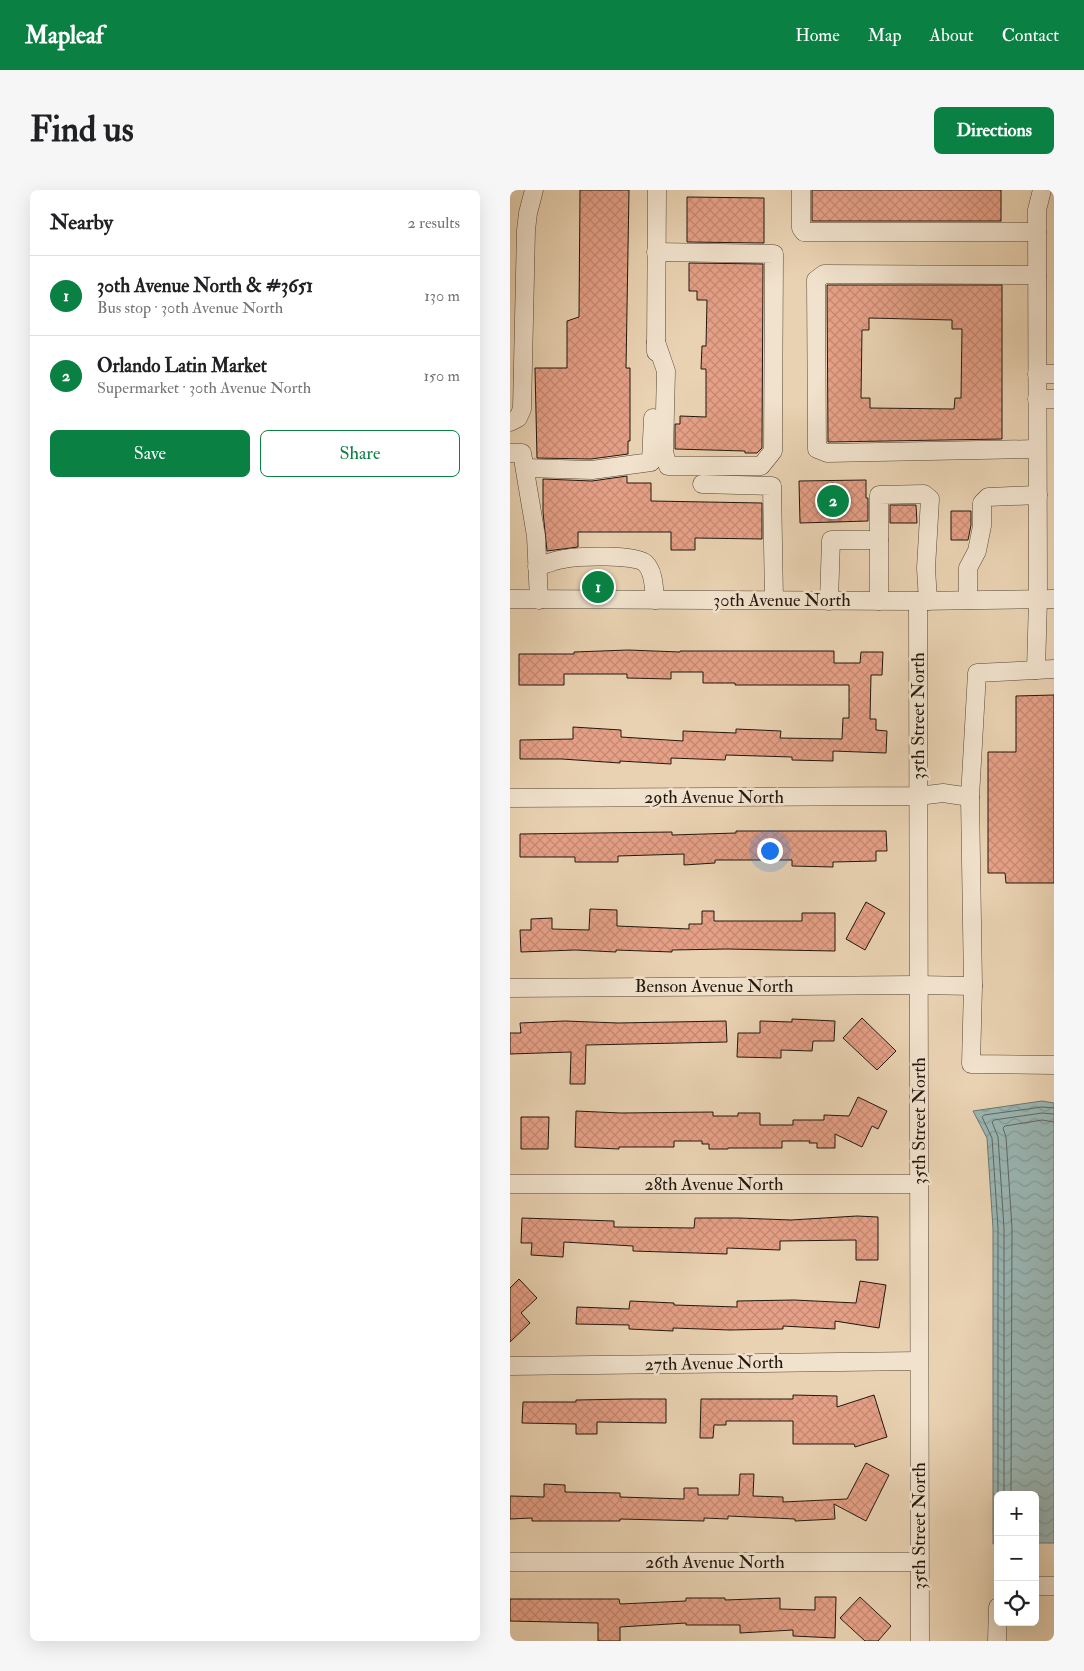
<!DOCTYPE html>
<html lang="en">
<head>
<meta charset="utf-8">
<style>
	:root { --surface:#fff; --page:#f6f6f6; --text:#202124; --muted:#757577; --line:#e0e0e0; --accent:#0b8043 }
	body { margin:0; font-family:"IM FELL Double Pica",serif; background:var(--page); color:var(--text) }
	.controls { position:absolute; right:15px; bottom:15px; display:grid; overflow:hidden; border-radius:8px; box-shadow:0 5px 20px #0002 }
	.controls button { width:45px; height:45px; display:grid; place-items:center; padding:0; border:0; border-bottom:1px solid var(--line); background:var(--surface); color:var(--text); font:25px sans-serif }
	.you { position:absolute; left:259px; top:660px; width:18px; height:18px; margin:-12px; border:4px solid #fff; border-radius:50%; background:#1a73e8; box-shadow:0 0 0 8px #1a73e833 }
	.badge { display:grid; place-items:center; width:32px; height:32px; border-radius:50%; background:var(--accent); color:#fff; font-size:16px; font-weight:700 }
	.pin { position:absolute; translate:-50% -50%; border:2px solid #fff; box-shadow:0 1px 5px #0006 }
	.list { margin:0; padding:0; list-style:none }
	h2 { display:flex; justify-content:space-between; align-items:center; height:65px; margin:0; padding:0 20px; font-size:21px }
	h2 small { font-size:16px; font-weight:400; color:var(--muted) }
	.list li { display:grid; grid-template-columns:32px 1fr auto; gap:15px; align-items:center; box-sizing:border-box; height:80px; padding:0 20px; border-top:1px solid var(--line) }
	.list b { display:block; font-size:19px; white-space:nowrap }
	.list p { margin:0; font-size:16px; white-space:nowrap; color:var(--muted) }
	.list em { font-size:16px; font-style:normal; color:var(--muted) }
	.actions { display:flex; gap:10px; padding:15px 20px }
	.actions a { flex:1; padding:11px 0; border:1px solid var(--accent); border-radius:8px; text-align:center; font-size:18px; color:var(--accent) }
	.actions .main { background:var(--accent); color:#fff }
	.icon { flex:none; width:28px; height:28px; fill:none; stroke:currentColor; stroke-width:2; stroke-linecap:round; stroke-linejoin:round }
	.map { position:relative; flex:none; width:544px; height:1451px; overflow:hidden; border-radius:8px }
	header { display:flex; align-items:center; gap:30px; box-sizing:border-box; height:70px; padding:0 25px; background:var(--accent); color:#fff }
	header strong { font-size:24px }
	nav { display:flex; gap:28px; margin-inline-start:auto; font-size:18px }
	.intro { display:flex; align-items:center; justify-content:space-between; box-sizing:border-box; height:120px; padding:0 30px }
	h1 { margin:0; font-size:35px }
	.button { padding:12px 22px; border-radius:8px; background:var(--accent); color:#fff; font-size:18px; font-weight:700 }
	main { display:flex; gap:30px; padding:0 30px }
	aside { flex:1; background:var(--surface); border-radius:8px; box-shadow:0 5px 20px #0002 }
	.map>svg:first-child { display:block }
</style>
</head>
<body>
<header>
<strong>Mapleaf</strong>
<nav><a>Home</a><a>Map</a><a>About</a><a>Contact</a></nav>
</header>
<div class="intro"><h1>Find us</h1><a class="button">Directions</a></div>
<main>
<aside>
<h2>Nearby<small>2 results</small></h2>
<ul class="list">
<li><span class="badge">1</span><div><b>30th Avenue North &amp; #3651</b><p>Bus stop · 30th Avenue North</p></div><em>130 m</em></li>
<li><span class="badge">2</span><div><b>Orlando Latin Market</b><p>Supermarket · 30th Avenue North</p></div><em>150 m</em></li>
</ul>
<div class="actions"><a class="main">Save</a><a>Share</a></div>
</aside>
<div class="map">
<svg width="544" height="1451" viewBox="0 0 544 1451">
	<defs>
		<pattern id="water-waves" width="16" height="10" patternUnits="userSpaceOnUse" patternTransform="scale(1.25)"><rect width="16" height="10" fill="#9ab6b4"/><path d="M0 5q4-4 8 0t8 0" fill="none" stroke="#849c9a"/></pattern>
		<pattern id="building-cross-hatch" width="8" height="8" patternUnits="userSpaceOnUse" patternTransform="scale(1.25)"><rect width="8" height="8" fill="#e6a087"/><path d="M0 0l8 8M0 8l8-8" fill="none" stroke="#c58973"/></pattern>
	</defs>
	<rect width="100%" height="100%" fill="#e9d2b2"/>
	<filter id="stains"><feTurbulence type="fractalNoise" baseFrequency=".004" numOctaves="4"/><feColorMatrix values="0 0 0 0 .2 0 0 0 0 .09 0 0 0 0 .02 0 0 0 .5 -.17"/></filter>
	<radialGradient id="worn" r=".72"><stop offset=".6" stop-color="#630" stop-opacity="0"/><stop offset="1" stop-color="#630" stop-opacity=".3"/></radialGradient>
	<!-- water -->
	<polygon fill="url(#water-waves)" stroke="#6a7672" points="532,911 544,913 544,1353 525,1353 525,1305 488,1305 488,1353 483,1354 483,1038 477,948 463,921"/>
	<g fill="none" stroke-linecap="round" stroke-linejoin="round">
		<!-- shore -->
		<g stroke="#5e6661" stroke-width="1">
			<polyline points="494,1305 494,1038 488,947 482,932 484,930 532,923 544,924"/>
			<polyline points="501,1305 502,1038 496,947 493,938 495,936 532,930 544,932"/>
			<polyline points="488,1347 488,1038 482,948 472,927 474,925 532,917 544,918"/>
		</g>
	</g>
	<!-- building -->
	<g fill="url(#building-cross-hatch)" stroke="#22170e" fill-rule="evenodd">
		<polygon points="70,0 119,0 116,178 120,178 120,251 118,251 118,264 81,269 27,268 25,178 57,178 57,131 69,127"/>
		<rect x="302" y="0" width="189" height="31"/>
		<polygon points="177,7 254,8 254,53 177,52"/>
		<polygon points="179,73 253,74 252,258 247,263 235,263 235,261 165,259 165,234 170,234 170,226 196,227 196,179 191,179 192,156 196,156 197,110 187,110 187,101 179,101"/>
		<path d="M317 95H492V249L318 252ZM359 128 442 130V139H452L451 208H445L444 219 360 218V208H351L352 140H359Z"/>
		<polygon points="117,286 117,293 141,293 141,311 252,313 252,349 185,348 185,360 161,360 161,342 68,342 68,357 37,361 33,322 33,289 82,291"/>
		<polygon points="356,290 356,308 358,308 358,331 290,333 289,291"/>
		<polygon points="380,315 406,315 407,333 380,333"/>
		<polygon points="441,321 461,321 461,335 458,350 441,350"/>
		<polygon points="118,460 170,462 170,461 324,461 324,473 350,473 351,462 373,462 372,485 361,485 360,529 366,529 366,540 377,541 376,563 323,561 323,571 282,570 282,567 216,565 215,570 161,568 161,574 110,571 110,573 52,569 10,569 10,550 63,549 63,537 111,540 111,547 173,551 173,541 226,543 226,539 271,541 270,548 332,549 333,528 339,528 339,495 225,495 225,493 193,493 193,482 161,482 161,489 117,488 117,484 54,484 54,495 9,495 9,464 64,464 64,462"/>
		<polygon points="544,505 544,693 496,693 495,683 478,683 478,562 506,562 506,506"/>
		<polygon points="226,641 376,641 377,661 366,661 366,671 323,672 323,677 282,676 282,670 205,670 205,673 174,675 174,664 108,666 108,672 65,672 65,667 10,667 10,644 162,642 162,645 226,643"/>
		<polygon points="356,712 375,723 355,760 336,749"/>
		<polygon points="80,719 107,720 107,736 179,739 179,734 192,734 192,721 204,721 204,731 292,731 292,723 325,723 325,761 217,759 162,760 162,762 106,760 106,762 65,760 11,762 10,740 21,740 21,729 42,728 42,739 79,740"/>
		<polygon points="352,828 386,861 367,880 333,848"/>
		<polygon points="282,829 325,831 324,851 303,851 302,861 271,860 271,868 227,867 228,843 250,843 250,831 282,832"/>
		<polygon points="55,831 108,833 216,831 217,852 76,855 75,894 60,894 61,862 0,864 0,843 11,843 10,833"/>
		<polygon points="348,907 377,921 368,939 362,936 352,957 325,944 325,958 307,958 307,953 299,953 300,951 272,951 272,958 218,958 218,959 199,959 199,954 192,954 192,951 164,951 164,957 109,957 109,959 65,957 66,921 111,923 203,922 203,926 228,926 228,923 250,923 250,935 283,935 283,930 314,930 314,925 339,926"/>
		<polygon points="11,927 39,927 38,959 11,959"/>
		<polygon points="347,1026 368,1027 368,1070 346,1070 346,1050 270,1051 270,1060 217,1058 217,1064 123,1061 123,1056 54,1052 53,1067 21,1065 22,1053 11,1053 12,1028 104,1031 104,1037 184,1038 185,1028 229,1028 281,1030"/>
		<polygon points="9,1089 27,1108 11,1123 20,1133 0,1152 0,1098"/>
		<polygon points="350,1091 376,1095 369,1138 325,1131 325,1139 273,1136 273,1139 220,1140 163,1138 163,1141 119,1139 119,1135 66,1134 67,1117 119,1119 120,1111 164,1113 164,1115 227,1117 227,1111 284,1110 346,1113"/>
		<polygon points="283,1205 327,1206 327,1217 364,1205 377,1247 345,1257 344,1254 283,1254 283,1231 216,1231 216,1235 204,1235 203,1248 190,1248 191,1209 283,1209"/>
		<polygon points="120,1209 156,1209 156,1233 87,1232 87,1244 66,1244 66,1234 12,1233 13,1212 66,1212 66,1210"/>
		<polygon points="356,1273 379,1285 356,1331 324,1314 325,1329 285,1331 285,1329 218,1326 218,1329 194,1328 194,1331 110,1329 110,1331 22,1331 22,1328 0,1329 0,1306 34,1307 34,1294 55,1295 55,1302 110,1303 110,1307 174,1309 174,1298 188,1298 188,1305 229,1305 230,1284 244,1284 243,1306 273,1307 273,1312 337,1309"/>
		<polygon points="305,1407 326,1407 325,1448 283,1446 283,1440 230,1443 230,1435 176,1435 176,1433 110,1437 110,1451 88,1451 88,1433 0,1431 0,1409 109,1409 110,1414 176,1411 176,1408 215,1408 215,1410 270,1408 270,1419 305,1420"/>
		<polygon points="350,1407 381,1436 368,1451 355,1451 330,1428"/>
	</g>
	<g fill="none" stroke-linecap="round" stroke-linejoin="round">
		<defs>
			<g id="minor">
				<polyline points="291,0 291,38 294,42 527,42"/>
				<polyline points="532,0 527,20 528,409 526,480 544,479"/>
				<polyline points="527,85 314,84 306,90 307,259 317,263 527,259"/>
				<polyline points="146,152 156,181 154,262 158,276 251,276 263,261 264,64 146,62"/>
				<polyline points="146,162 147,0"/>
				<polyline points="527,184 544,184"/>
				<polyline points="527,209 544,209"/>
				<polyline points="0,232 8,228 12,219 16,40 18,23 24,0"/>
				<polyline points="0,263 12,263 26,346 29,410"/>
				<polyline points="15,278 82,280 141,272 143,228"/>
				<polyline points="192,294 262,296 264,410"/>
				<path d="M27 377C36 374 45 370 54 369 68 366 125 364 135 373 144 381 144 398 145 410"/>
				<polyline points="0,409 408,411 544,409"/>
				<polyline points="458,410 458,378 467,361 472,336 472,313 478,307 528,305"/>
				<polyline points="319,411 321,350 369,350"/>
				<polyline points="369,411 369,305 414,304 420,309 416,378 418,411"/>
				<polyline points="408,411 410,1451"/>
				<polyline points="0,608 408,606 433,603 460,607 467,483 526,480"/>
				<polyline points="463,796 461,874 544,875"/>
				<polyline points="0,798 408,795 463,796 460,607"/>
				<polyline points="0,994 409,994"/>
				<polyline points="0,1176 409,1171"/>
				<polyline points="0,1372 409,1372"/>
				<polyline points="525,1396 544,1396"/>
				<polyline points="487,1451 488,1417"/>
			</g>
		</defs>
		<!-- minor casing -->
		<use href="#minor" stroke="#544637" stroke-width="19"/>
		<!-- minor -->
		<use href="#minor" stroke="#f1e2cd" stroke-width="18"/>
	</g>
	<g text-anchor="middle" stroke-width="5" stroke-linejoin="round" paint-order="stroke">
		<!-- street labels -->
		<g font-size="18" fill="#22170e" stroke="#f1e2cd">
			<text x="272" y="416">30th Avenue North</text>
			<text transform="translate(408 526) rotate(-90)" y="6">35th Street North</text>
			<text x="204" y="613">29th Avenue North</text>
			<text x="204" y="802">Benson Avenue North</text>
			<text transform="translate(409 931) rotate(-90)" y="6">35th Street North</text>
			<text x="204" y="1000">28th Avenue North</text>
			<text transform="translate(204 1173) rotate(-1)" y="6">27th Avenue North</text>
			<text transform="translate(409 1336) rotate(-90)" y="6">35th Street North</text>
			<text x="205" y="1378">26th Avenue North</text>
		</g>
	</g>
	<rect width="100%" height="100%" filter="url(#stains)"/>
	<rect width="100%" height="100%" fill="url(#worn)"/>
</svg>
<div class="controls">
<button>+</button>
<button>−</button>
<button><svg class="icon" aria-label="locate" viewBox="0 0 24 24"><circle cx="12" cy="12" r="6"/><path d="M12 2v4M12 18v4M2 12h4M18 12h4"/></svg></button>
</div>
<div class="you"></div>
<div class="pin badge" style="left:88px;top:397px">1</div>
<div class="pin badge" style="left:323px;top:311px">2</div>
</div>
</main>
</body>
</html>
